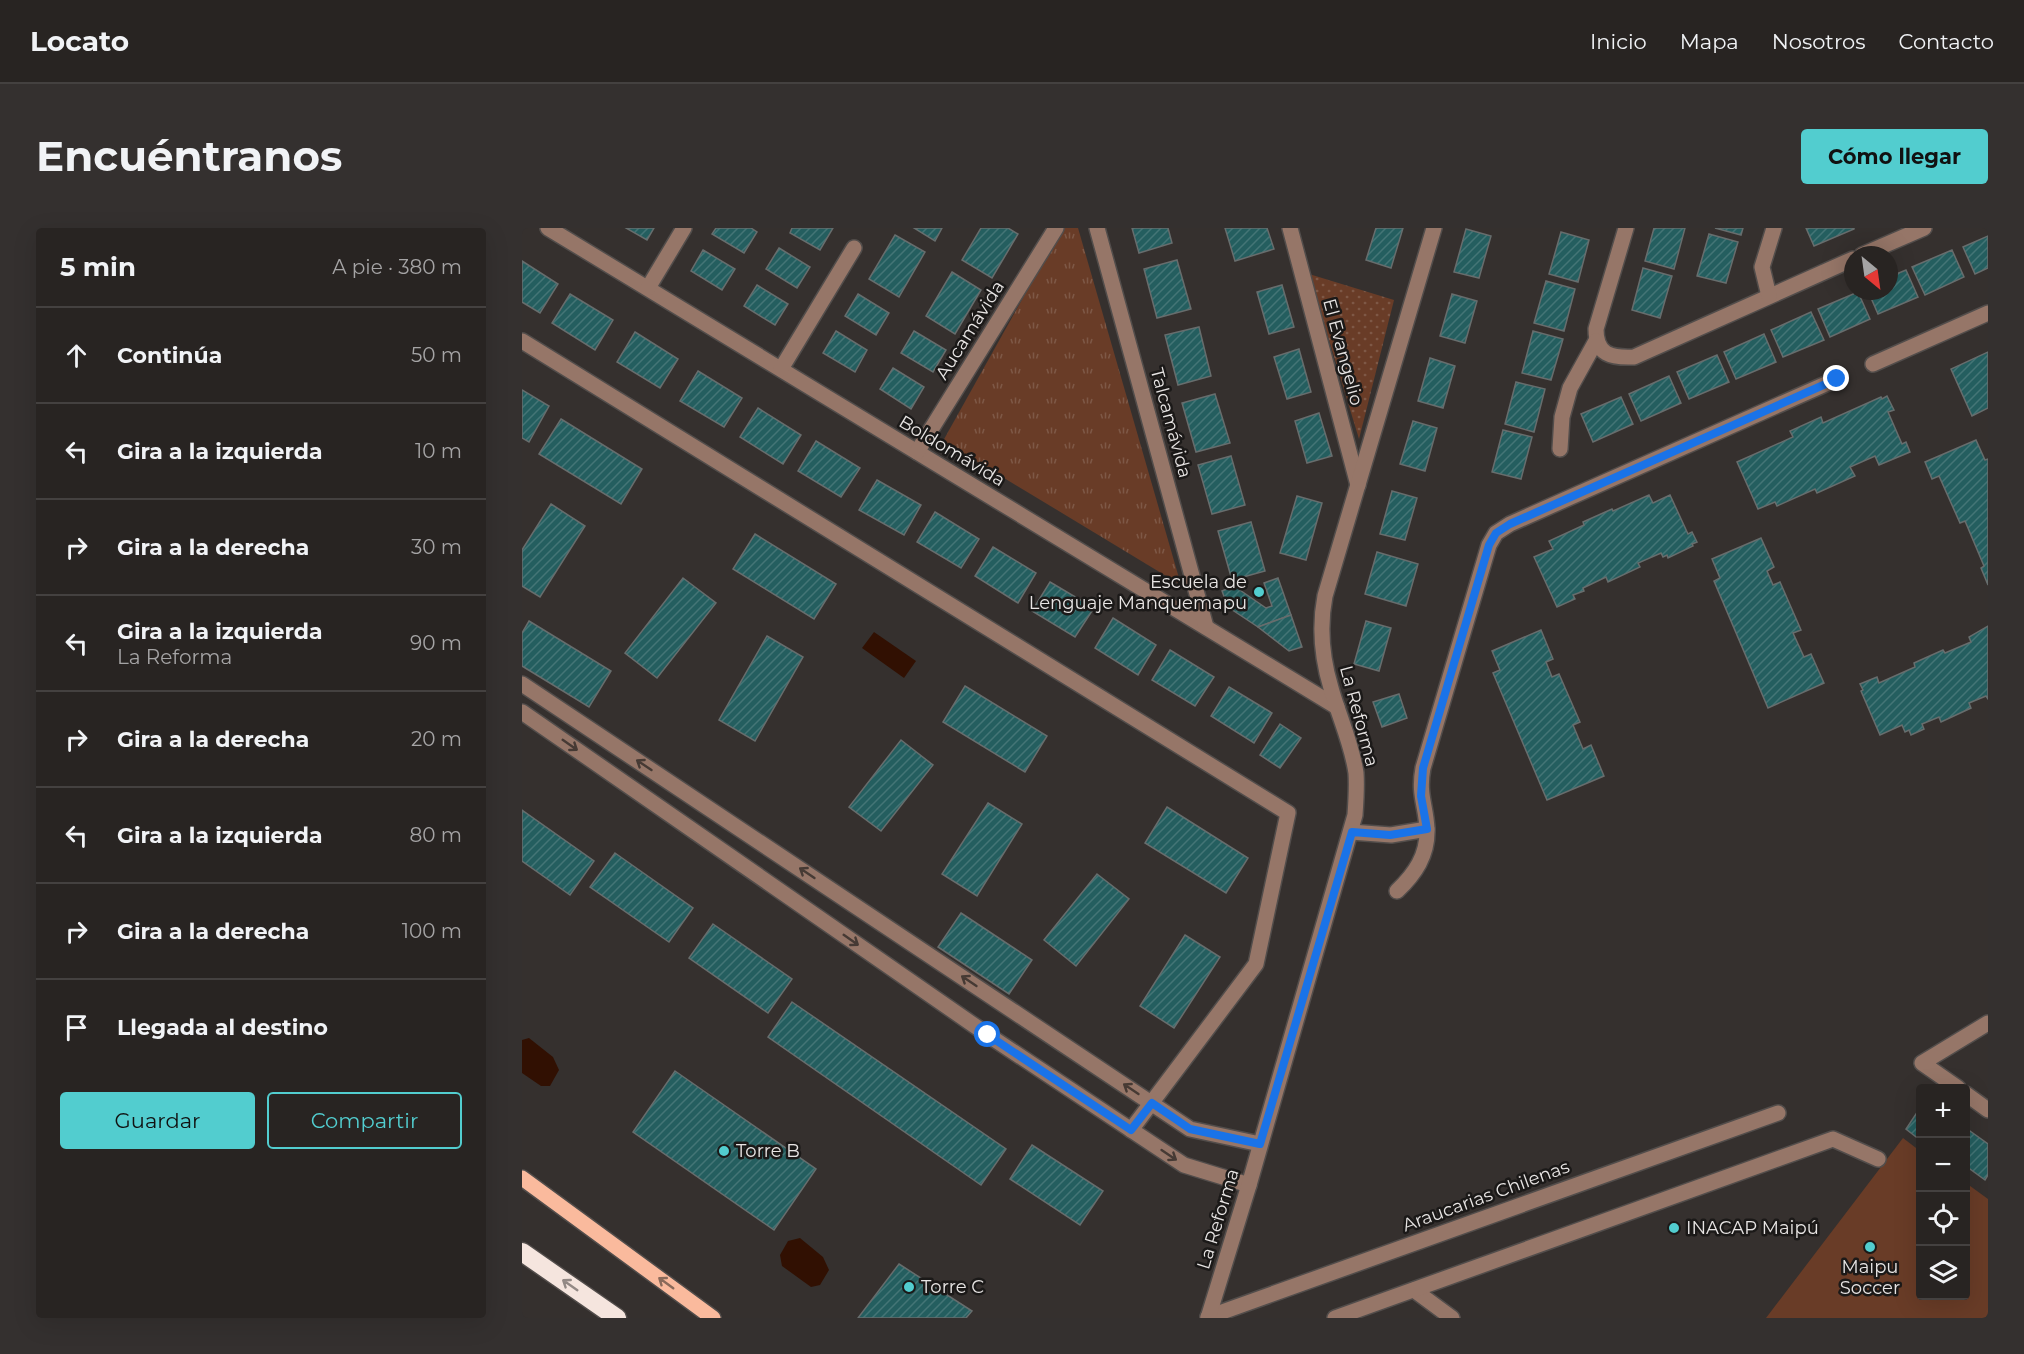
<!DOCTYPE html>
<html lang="es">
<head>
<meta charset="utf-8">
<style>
	:root { --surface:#282422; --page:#34302f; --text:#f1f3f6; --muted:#a5a4a5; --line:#444140; --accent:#52cdcf }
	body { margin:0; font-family:Montserrat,sans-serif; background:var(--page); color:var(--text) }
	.controls { position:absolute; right:18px; bottom:18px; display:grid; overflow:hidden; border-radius:6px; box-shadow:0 6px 24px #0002 }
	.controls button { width:54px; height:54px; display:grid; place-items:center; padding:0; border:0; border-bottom:2px solid var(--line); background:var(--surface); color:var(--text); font:30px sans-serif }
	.compass { position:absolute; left:1322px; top:18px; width:54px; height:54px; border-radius:50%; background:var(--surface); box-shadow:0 6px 24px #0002; rotate:151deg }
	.stop { position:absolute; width:18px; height:18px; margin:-14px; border:4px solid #1a73e8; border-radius:50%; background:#fff }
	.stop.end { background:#1a73e8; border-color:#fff; box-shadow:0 2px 6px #0008 }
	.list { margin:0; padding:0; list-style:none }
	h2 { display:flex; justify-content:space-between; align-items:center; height:78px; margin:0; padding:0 24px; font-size:26px }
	h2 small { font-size:20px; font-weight:400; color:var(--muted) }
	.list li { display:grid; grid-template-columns:39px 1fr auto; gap:18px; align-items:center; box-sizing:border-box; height:96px; padding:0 24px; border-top:2px solid var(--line) }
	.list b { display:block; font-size:22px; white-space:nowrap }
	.list p { margin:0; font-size:20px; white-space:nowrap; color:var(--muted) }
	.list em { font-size:20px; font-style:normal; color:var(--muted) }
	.actions { display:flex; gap:12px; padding:18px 24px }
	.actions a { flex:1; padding:14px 0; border:2px solid var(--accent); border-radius:6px; text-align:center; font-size:21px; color:var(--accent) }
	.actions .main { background:var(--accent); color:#111 }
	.icon { flex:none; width:33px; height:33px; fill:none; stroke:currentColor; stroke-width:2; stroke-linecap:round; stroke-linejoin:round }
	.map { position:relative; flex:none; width:1466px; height:1090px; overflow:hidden; border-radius:6px }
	header { display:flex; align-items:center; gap:36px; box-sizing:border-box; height:84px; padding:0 30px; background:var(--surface); border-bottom:2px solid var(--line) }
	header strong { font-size:28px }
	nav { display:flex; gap:33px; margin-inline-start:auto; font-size:21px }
	.intro { display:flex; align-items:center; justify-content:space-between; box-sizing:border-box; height:144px; padding:0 36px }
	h1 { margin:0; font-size:42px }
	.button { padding:15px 27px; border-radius:6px; background:var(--accent); color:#111; font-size:21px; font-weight:700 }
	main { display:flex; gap:36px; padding:0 36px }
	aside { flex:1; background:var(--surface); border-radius:6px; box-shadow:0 6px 24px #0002 }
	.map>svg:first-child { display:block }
</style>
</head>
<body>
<header>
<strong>Locato</strong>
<nav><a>Inicio</a><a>Mapa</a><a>Nosotros</a><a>Contacto</a></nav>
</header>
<div class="intro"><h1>Encuéntranos</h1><a class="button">Cómo llegar</a></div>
<main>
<aside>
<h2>5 min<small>A pie · 380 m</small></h2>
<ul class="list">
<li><svg class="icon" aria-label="ahead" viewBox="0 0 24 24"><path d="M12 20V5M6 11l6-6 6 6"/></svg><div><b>Continúa</b></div><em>50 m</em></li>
<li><svg class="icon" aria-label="left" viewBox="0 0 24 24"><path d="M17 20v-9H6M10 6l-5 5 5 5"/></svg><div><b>Gira a la izquierda</b></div><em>10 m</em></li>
<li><svg class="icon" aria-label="right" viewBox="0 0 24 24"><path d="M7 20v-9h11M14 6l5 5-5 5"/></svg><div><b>Gira a la derecha</b></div><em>30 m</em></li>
<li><svg class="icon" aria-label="left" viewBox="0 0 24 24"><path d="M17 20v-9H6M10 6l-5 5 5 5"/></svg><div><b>Gira a la izquierda</b><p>La Reforma</p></div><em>90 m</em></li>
<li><svg class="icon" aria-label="right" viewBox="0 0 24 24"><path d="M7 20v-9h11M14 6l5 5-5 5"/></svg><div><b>Gira a la derecha</b></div><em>20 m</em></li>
<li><svg class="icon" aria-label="left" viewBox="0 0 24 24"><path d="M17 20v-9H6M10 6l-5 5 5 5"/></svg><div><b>Gira a la izquierda</b></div><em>80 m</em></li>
<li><svg class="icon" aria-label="right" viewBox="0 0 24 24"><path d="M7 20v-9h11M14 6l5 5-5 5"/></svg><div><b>Gira a la derecha</b></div><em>100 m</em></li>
<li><svg class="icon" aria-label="arrive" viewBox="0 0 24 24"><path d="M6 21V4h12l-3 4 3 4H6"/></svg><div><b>Llegada al destino</b></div></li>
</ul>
<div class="actions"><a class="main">Guardar</a><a>Compartir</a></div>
</aside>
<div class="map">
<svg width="1466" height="1090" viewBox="0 0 1466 1090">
	<defs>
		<pattern id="grass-dots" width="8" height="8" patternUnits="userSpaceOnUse" patternTransform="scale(1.5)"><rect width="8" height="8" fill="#693c27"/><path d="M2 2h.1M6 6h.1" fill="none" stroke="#7e5846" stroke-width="1.8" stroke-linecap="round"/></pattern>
		<pattern id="park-tufts" width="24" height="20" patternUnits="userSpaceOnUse" patternTransform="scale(1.5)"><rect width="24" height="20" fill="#693c27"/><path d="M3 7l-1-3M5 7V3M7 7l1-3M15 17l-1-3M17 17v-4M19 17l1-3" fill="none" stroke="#7e5846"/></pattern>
		<pattern id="building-hatch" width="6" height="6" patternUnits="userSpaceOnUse" patternTransform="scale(1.5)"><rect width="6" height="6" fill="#245e5f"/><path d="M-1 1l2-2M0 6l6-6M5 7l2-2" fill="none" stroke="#447576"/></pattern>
	</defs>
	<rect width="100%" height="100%" fill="#35302e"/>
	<!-- grass -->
	<polygon fill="url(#grass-dots)" points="787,46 872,72 837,211"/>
	<!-- park -->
	<polygon fill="url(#park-tufts)" points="540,0 556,0 659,357 421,213"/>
	<!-- garden -->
	<polygon fill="#693c27" points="1381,910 1398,923 1398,1068 1444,1068 1444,955 1466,971 1466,1090 1244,1090"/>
	<!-- water -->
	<g fill="#311002">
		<polygon points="352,404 394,433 382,450 340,420"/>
		<polygon points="7,810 31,829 37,842 28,858 19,858 0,845 0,812"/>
		<polygon points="278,1010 301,1029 307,1042 298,1057 289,1059 260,1038 258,1027 266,1013"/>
	</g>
	<!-- building -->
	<g fill="url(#building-hatch)" stroke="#676d6d" stroke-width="1.5">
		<polygon points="104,0 132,0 125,12"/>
		<polygon points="194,0 229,0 235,4 222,25 190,6"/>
		<polygon points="270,0 311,0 298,22 268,5"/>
		<polygon points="392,0 420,0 413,13"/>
		<polygon points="459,0 486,0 496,6 470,50 440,32"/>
		<polygon points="610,0 646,0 650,15 617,25"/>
		<polygon points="703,0 745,0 752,21 713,33"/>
		<polygon points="854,0 881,0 869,40 844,32"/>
		<polygon points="1132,0 1163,0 1152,41 1123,33"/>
		<polygon points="1193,0 1221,0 1219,7"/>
		<polygon points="1284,0 1332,0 1332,1 1292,18"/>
		<polygon points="944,1 969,8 957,50 932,44"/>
		<polygon points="1039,4 1067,12 1056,54 1027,46"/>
		<polygon points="1187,6 1216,14 1204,55 1175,48"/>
		<polygon points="373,7 403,24 377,69 347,51"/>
		<polygon points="1466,8 1466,40 1453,46 1441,19"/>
		<polygon points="257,20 288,39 275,60 244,41"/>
		<polygon points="181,22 213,41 200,62 169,43"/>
		<polygon points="1430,22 1442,49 1403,67 1390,39"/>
		<polygon points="655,32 669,81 635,90 622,41"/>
		<polygon points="0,33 36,56 18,85 0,74"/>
		<polygon points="1121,40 1150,48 1138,90 1110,82"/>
		<polygon points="1384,42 1396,69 1356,86 1346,63 1367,63 1367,49"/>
		<polygon points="430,44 459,62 433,106 404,88"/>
		<polygon points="1024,53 1053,61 1042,103 1012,95"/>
		<polygon points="235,57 266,76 253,97 222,78"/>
		<polygon points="760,57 772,99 747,106 735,64"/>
		<polygon points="1336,64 1348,91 1308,109 1296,81"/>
		<polygon points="48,66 91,92 73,122 30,95"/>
		<polygon points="336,66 367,85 354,107 323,88"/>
		<polygon points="930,66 955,73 943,115 918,108"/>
		<polygon points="1289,84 1302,112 1261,129 1249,102"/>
		<polygon points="677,99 689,148 656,157 643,107"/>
		<polygon points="314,103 345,122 333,144 301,125"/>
		<polygon points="392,103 424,122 411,144 379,125"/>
		<polygon points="1011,103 1041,111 1029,152 1000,145"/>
		<polygon points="113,104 156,131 138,160 95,134"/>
		<polygon points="1242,106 1254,134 1214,151 1202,124"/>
		<polygon points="777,121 789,164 765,171 752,129"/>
		<polygon points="1466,124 1466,180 1450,188 1429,141"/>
		<polygon points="1195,127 1207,154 1167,171 1155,144"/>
		<polygon points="908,130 933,138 921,180 896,173"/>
		<polygon points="371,140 402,159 389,181 358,161"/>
		<polygon points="176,143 220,170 202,199 158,173"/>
		<polygon points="1147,148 1159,175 1119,193 1107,166"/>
		<polygon points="994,154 1023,161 1012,204 983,196"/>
		<polygon points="0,162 27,178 7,214 0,210"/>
		<polygon points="693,166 708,215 674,224 660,175"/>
		<polygon points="1365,168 1372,182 1366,184 1380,216 1384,214 1388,224 1357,237 1353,228 1328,239 1333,248 1295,265 1293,261 1255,278 1253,274 1236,281 1215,234 1271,209 1268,203 1299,189 1301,195 1359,169 1360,171"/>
		<polygon points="1099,169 1111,196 1071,214 1059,186"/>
		<polygon points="236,180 279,207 261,236 218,209"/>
		<polygon points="797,185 810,228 785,235 773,193"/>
		<polygon points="39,191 120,241 99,276 17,226"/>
		<polygon points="891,193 915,200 903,243 878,236"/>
		<polygon points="981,202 1010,209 999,251 970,244"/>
		<polygon points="1454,212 1463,232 1466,231 1466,357 1459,340 1462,338 1443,293 1438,295 1417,248 1410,251 1403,234"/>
		<polygon points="294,213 338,240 319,269 276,243"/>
		<polygon points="709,228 723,277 690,286 676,237"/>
		<polygon points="355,252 399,277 382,307 337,282"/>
		<polygon points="870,263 895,270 883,312 858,306"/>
		<polygon points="1127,267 1131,275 1148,267 1166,306 1170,304 1175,314 1170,316 1171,318 1146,330 1145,327 1141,329 1139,325 1116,335 1118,339 1086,354 1084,349 1061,360 1062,363 1051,367 1053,371 1035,379 1012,329 1031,321 1027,313 1062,297 1061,294 1090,281 1091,283"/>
		<polygon points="775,268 800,275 784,332 758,325"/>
		<polygon points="29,276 63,298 18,369 0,358 0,322"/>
		<polygon points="413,284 457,311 439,340 395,314"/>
		<polygon points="729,294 743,343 710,352 696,303"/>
		<polygon points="233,306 314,356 292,391 211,341"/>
		<polygon points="1239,310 1252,339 1245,343 1251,357 1258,354 1279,402 1271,405 1282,429 1289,426 1302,455 1246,480 1192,353 1198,350 1190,331"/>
		<polygon points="471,319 514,345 496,375 453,348"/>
		<polygon points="855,324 896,336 884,378 843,366"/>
		<polygon points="161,350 194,375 135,450 103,425"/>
		<polygon points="756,350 769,387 736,399 706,379 700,363 712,358 744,380 750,378 742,355"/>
		<polygon points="528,354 572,380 553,409 510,383"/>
		<polygon points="769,387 780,419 767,423 736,399"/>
		<polygon points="591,390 634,417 616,447 573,420"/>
		<polygon points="7,393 89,443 67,479 0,438 0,405"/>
		<polygon points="844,393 869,400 857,443 832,436"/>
		<polygon points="1466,398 1466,471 1464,468 1447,475 1449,480 1419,494 1417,489 1400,496 1402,501 1389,507 1387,502 1383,504 1380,497 1358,507 1339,463 1341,462 1338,456 1355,449 1357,455 1393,439 1392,435 1421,422 1423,425 1449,414 1447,409"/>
		<polygon points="1019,402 1031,431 1024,434 1030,449 1037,446 1058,494 1051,497 1061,521 1069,517 1082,548 1025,572 971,445 978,442 970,423"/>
		<polygon points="245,408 281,429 233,513 197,492"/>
		<polygon points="648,422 692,449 673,478 630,452"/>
		<polygon points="443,458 525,508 503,544 421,494"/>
		<polygon points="707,459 750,485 732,515 689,488"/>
		<polygon points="877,466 885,490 860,499 851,474"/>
		<polygon points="758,496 779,510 758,540 738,527"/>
		<polygon points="379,512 411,537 359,603 327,579"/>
		<polygon points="466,575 500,596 455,668 420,646"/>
		<polygon points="645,579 726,630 704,665 623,615"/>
		<polygon points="0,582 72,633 48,667 0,633"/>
		<polygon points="93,625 171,680 147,714 68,659"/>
		<polygon points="575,646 607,671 554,738 522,712"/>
		<polygon points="439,685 510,732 487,766 416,719"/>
		<polygon points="191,696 270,751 246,785 167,730"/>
		<polygon points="663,707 698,729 652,800 618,778"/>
		<polygon points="270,774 484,921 459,957 246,809"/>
		<polygon points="153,843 294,941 252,1002 111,904"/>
		<polygon points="1398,880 1398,912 1384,901"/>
		<polygon points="1448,903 1466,916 1466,947 1463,952 1444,938 1444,909"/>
		<polygon points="510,917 581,963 558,997 488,951"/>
		<polygon points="377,1036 450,1083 444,1090 336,1090"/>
	</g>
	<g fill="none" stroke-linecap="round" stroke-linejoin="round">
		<defs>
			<g id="minor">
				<polyline points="26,0 815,479"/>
				<polyline points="575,0 684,399"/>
				<polyline points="768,0 836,257"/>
				<path d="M1104 0 1074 101C1074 127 1089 130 1112 129L1331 31"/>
				<polyline points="1340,27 1402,0"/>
				<polyline points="126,60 162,0"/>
				<polyline points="1247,68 1240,39 1252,0"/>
				<polyline points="0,113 766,585 734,736 609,902"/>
				<polyline points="1351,136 1466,85"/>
				<polyline points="259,141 332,20"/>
				<polyline points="1038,221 1040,189 1048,160 1074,113"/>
				<polyline points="395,224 534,0"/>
				<polyline points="0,456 668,901 738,916"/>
				<polyline points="0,484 466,807 662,937 727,957"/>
				<polyline points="829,604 869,607 905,601"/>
				<path d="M875 663C893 646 906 627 905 601 904 577 896 567 901 540L967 317 974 305 988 296 1315 151"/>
				<polyline points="1436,860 1400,835 1466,795"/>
				<polyline points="1444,866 1466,882"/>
				<polyline points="892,1062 930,1090"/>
				<polyline points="686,1089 1256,885"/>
				<path d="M686 1090 727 957 833 587C834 573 835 559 834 545 830 516 817 489 809 460 800 430 797 399 803 368L912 0"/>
				<polyline points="813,1090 1311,911 1356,931"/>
			</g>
			<polyline id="major" points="0,950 191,1090"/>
			<polyline id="highway" points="0,1024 95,1090"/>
		</defs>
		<!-- minor casing -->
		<use href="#minor" stroke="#524d4b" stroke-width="18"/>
		<!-- major casing -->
		<use href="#major" stroke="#524d4b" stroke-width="18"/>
		<!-- highway casing -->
		<use href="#highway" stroke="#524d4b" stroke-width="21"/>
		<!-- minor -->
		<use href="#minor" stroke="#967668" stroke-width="15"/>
		<!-- major -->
		<use href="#major" stroke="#faba9d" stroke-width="15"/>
		<!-- highway -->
		<use href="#highway" stroke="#f5e5de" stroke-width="18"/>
	</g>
	<!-- one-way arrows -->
	<defs><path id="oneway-shaft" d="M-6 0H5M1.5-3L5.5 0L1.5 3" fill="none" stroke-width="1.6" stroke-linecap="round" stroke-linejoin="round" transform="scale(1.5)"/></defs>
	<g stroke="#463a34">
		<use href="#oneway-shaft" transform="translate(48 517) rotate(35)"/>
		<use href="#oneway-shaft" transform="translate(122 537) rotate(-146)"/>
		<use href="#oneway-shaft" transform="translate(285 645) rotate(-146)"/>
		<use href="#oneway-shaft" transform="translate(329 712) rotate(35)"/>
		<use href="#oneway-shaft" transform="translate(447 753) rotate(-146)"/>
		<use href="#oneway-shaft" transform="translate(609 861) rotate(-146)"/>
		<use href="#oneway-shaft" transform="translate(647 927) rotate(34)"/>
	</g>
	<use stroke="#8a6a5a" href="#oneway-shaft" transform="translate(144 1055) rotate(-144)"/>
	<use stroke="#938985" href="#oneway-shaft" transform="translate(48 1057) rotate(-145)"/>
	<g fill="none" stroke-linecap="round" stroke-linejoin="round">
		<!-- route -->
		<polyline stroke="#1a73e8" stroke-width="8" points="466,807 609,902 630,875 668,901 738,916 830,604 868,607 905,601 899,568 901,540 967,317 974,305 988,296 1315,151"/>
	</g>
	<!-- markers -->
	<g fill="#52cdcf" stroke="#1b1918" stroke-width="2">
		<circle cx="737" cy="364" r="6"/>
		<circle cx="202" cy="923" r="6"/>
		<circle cx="1152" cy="1000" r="6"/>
		<circle cx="1348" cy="1019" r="6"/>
		<circle cx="387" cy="1059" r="6"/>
	</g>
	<g text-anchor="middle" stroke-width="5" stroke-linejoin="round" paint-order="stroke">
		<!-- street labels -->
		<g font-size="18" fill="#e8e5e4" stroke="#1b1918">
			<text transform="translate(448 102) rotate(-58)" y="6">Aucamávida</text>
			<text transform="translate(821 124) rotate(75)" y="6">El Evangelio</text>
			<text transform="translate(649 195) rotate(75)" y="6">Talcamávida</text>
			<text transform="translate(430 223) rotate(31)" y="6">Boldomávida</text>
			<text transform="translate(837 488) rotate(75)" y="6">La Reforma</text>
			<text transform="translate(964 968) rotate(-20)" y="6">Araucarias Chilenas</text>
			<text transform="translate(696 991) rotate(-73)" y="6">La Reforma</text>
		</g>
		<!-- poi labels -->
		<g font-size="18" fill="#e8e5e4" stroke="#1b1918" text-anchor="start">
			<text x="725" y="360" text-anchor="end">Escuela de<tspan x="725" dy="21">Lenguaje Manquemapu</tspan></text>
			<text x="214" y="929">Torre B</text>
			<text x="1164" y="1006">INACAP Maipú</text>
			<text x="1348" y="1045" text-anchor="middle">Maipu<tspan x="1348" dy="21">Soccer</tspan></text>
			<text x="399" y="1065">Torre C</text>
		</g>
	</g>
</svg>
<div class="controls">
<button>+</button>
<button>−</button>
<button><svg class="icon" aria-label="locate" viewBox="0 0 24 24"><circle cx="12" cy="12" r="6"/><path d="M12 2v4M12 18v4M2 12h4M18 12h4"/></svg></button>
<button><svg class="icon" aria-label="layers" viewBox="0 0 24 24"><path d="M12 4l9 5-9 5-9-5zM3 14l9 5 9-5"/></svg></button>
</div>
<svg class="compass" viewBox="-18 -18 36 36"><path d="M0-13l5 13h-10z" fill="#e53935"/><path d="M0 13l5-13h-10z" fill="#a5a4a5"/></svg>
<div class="stop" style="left:466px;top:807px"></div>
<div class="stop end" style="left:1315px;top:151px"></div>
</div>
</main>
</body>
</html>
